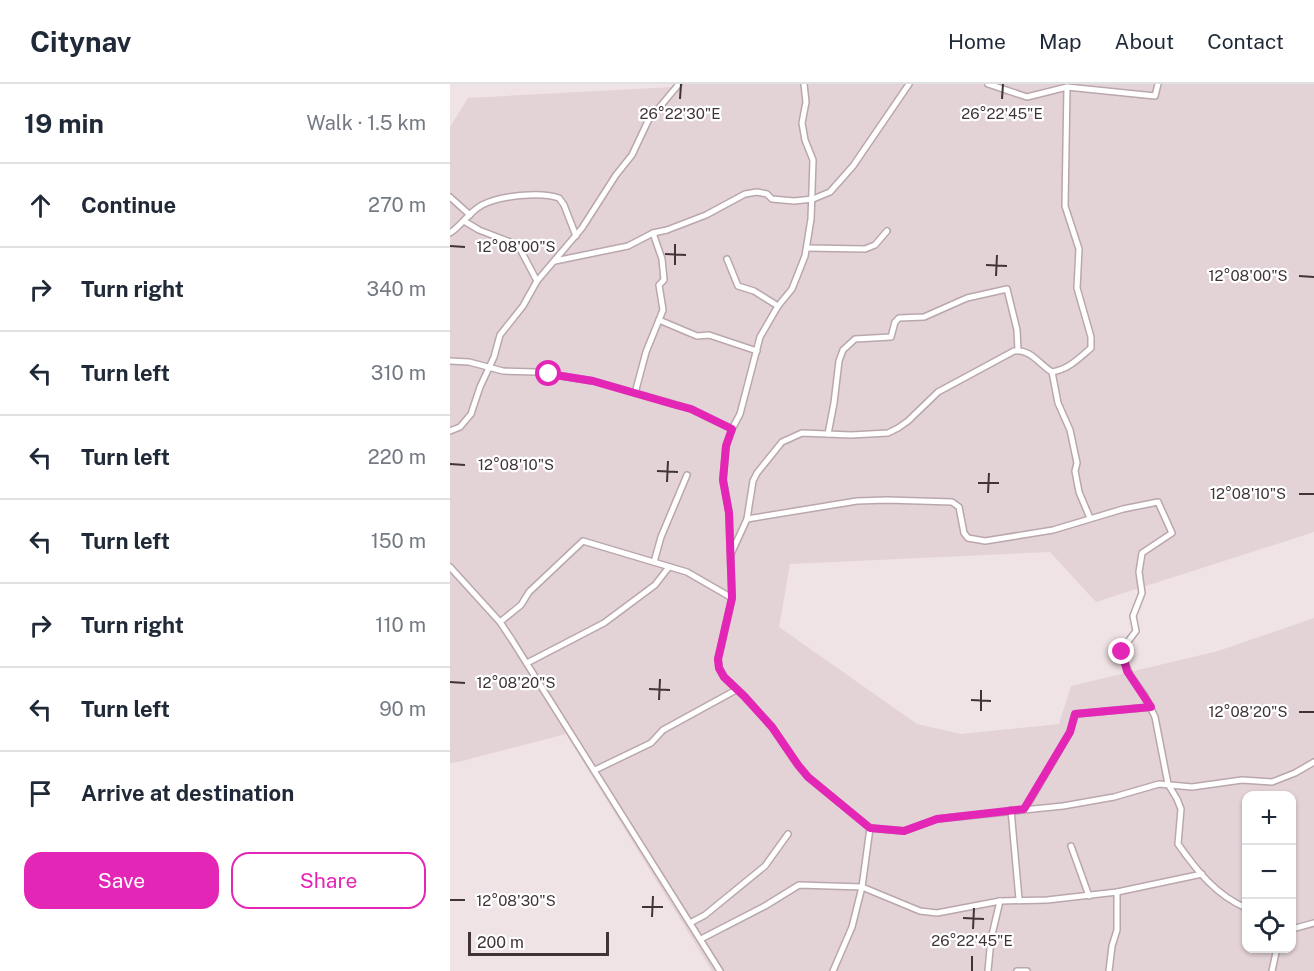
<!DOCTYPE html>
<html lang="en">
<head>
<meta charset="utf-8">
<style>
	:root { --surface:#fff; --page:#f2f2f3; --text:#1f2937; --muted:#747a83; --line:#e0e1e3; --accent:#e426b7 }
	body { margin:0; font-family:"Public Sans",sans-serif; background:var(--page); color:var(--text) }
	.controls { position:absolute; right:18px; bottom:18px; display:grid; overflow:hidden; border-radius:12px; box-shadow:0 2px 4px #0004 }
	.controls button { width:54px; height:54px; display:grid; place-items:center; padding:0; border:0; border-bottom:2px solid var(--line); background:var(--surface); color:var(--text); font:30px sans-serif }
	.scale { position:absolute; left:18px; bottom:15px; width:141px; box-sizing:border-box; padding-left:6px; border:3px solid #413438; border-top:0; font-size:16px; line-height:21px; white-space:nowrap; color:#413438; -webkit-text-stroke:4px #fff; paint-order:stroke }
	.stop { position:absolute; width:18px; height:18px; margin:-14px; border:4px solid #e426b7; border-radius:50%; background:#fff }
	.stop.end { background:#e426b7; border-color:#fff; box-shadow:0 2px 6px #0008 }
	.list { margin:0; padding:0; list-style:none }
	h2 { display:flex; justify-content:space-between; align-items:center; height:78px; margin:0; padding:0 24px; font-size:26px }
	h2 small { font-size:20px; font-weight:400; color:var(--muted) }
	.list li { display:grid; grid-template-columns:39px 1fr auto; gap:18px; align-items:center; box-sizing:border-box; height:84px; padding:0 24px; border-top:2px solid var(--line) }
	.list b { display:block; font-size:22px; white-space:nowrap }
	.list em { font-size:20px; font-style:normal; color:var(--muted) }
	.actions { display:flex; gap:12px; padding:18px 24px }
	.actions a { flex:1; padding:14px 0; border:2px solid var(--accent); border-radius:18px; text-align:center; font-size:21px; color:var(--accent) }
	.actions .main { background:var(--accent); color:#fff }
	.icon { flex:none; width:33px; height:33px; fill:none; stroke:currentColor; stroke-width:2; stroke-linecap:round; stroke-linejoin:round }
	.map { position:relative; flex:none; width:864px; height:887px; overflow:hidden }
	header { display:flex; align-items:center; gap:36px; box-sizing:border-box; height:84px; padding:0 30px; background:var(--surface); border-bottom:2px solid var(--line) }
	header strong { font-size:28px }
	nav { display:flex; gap:33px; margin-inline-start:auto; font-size:21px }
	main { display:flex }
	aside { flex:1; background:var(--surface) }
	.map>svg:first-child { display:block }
</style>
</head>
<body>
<header>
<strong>Citynav</strong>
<nav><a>Home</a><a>Map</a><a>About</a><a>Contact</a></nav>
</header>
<main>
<aside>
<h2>19 min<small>Walk · 1.5 km</small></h2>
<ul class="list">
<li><svg class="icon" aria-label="ahead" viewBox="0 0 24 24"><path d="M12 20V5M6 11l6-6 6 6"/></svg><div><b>Continue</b></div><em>270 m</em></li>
<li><svg class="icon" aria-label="right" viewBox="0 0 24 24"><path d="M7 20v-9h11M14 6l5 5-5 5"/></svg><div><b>Turn right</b></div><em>340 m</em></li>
<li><svg class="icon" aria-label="left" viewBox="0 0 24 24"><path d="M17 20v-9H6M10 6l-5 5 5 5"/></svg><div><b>Turn left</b></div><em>310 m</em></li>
<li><svg class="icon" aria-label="left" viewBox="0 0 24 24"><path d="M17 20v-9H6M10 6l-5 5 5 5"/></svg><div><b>Turn left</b></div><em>220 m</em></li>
<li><svg class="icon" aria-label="left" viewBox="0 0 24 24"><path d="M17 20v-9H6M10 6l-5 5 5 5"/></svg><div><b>Turn left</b></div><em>150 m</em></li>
<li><svg class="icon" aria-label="right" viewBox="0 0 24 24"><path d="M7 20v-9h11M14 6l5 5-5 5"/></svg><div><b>Turn right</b></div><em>110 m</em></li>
<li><svg class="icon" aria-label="left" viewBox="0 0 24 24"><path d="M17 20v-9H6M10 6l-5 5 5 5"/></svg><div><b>Turn left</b></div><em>90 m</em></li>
<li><svg class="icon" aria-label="arrive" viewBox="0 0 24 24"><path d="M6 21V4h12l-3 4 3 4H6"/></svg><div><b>Arrive at destination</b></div></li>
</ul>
<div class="actions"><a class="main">Save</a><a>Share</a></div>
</aside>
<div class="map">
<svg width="864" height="887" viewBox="0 0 864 887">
	<rect width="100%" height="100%" fill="#f0e3e6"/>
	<!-- residential -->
	<path fill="#e3d2d6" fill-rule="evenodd" d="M225 0H864V448L646 518 600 468 340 480 329 543 467 640 511 650 609 640 621 602 768 567 864 534V887H262L116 650 8 678 0 679V43L18 14 223 3ZM796 712H842V864H796Z"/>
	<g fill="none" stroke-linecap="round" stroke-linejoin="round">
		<defs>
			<g id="street">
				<polyline points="354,0 356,18 352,39 355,56 363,76 361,135 355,172 342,205 328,222 310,253 290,330 282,345 276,362 273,396 279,428 282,514 268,575 269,584 274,593 294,612 322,643 348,681 358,693 420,744 454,747 487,735 613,722 664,713 709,700 742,703 792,696 822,698 845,689 864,678"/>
				<polyline points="538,0 577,13 617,3 705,12 708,0"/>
				<polyline points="0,113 20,131"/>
				<polyline points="14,137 29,146 68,161 87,197"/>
				<path d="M0 149C11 142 19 128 32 121 50 112 90 107 109 114L114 121 126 152"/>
				<polyline points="357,164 415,165 425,161 437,147"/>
				<polyline points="277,175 288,202 304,207 328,222"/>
				<polyline points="105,177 178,162 203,149 217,146 256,131 295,110 307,108 317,110 322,115 344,117 363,115 380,108 403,82 459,0"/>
				<polyline points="209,236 247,252 259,251 307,267"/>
				<polyline points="0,277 19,278 53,287 86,288 143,297 241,325 282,345"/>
				<polyline points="602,288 608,319 620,346 627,379 625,387 629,408 640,434"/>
				<polyline points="185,309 196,268 213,226 209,201 214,196 212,175 203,149"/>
				<polyline points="0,347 10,343 21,330 30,303 44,273 50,251 73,222 87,197 132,144 166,91 182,71 198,37 229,0"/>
				<polyline points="378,350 384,319 389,277 393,266 405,255 441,253 445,238 449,234 474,233 517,214 557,205 567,246 568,266"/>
				<path d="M297 435 407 417 437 416 502 418 509 423 514 449 518 454 535 457 603 446 673 425 708 418 722 449 692 469 689 488 692 509 683 532 686 547 673 564V574L680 591 695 612 705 633 718 700 727 715 731 725 728 760C747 787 766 811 796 824"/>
				<path d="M281 470 297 435 303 397 307 389 332 358 352 349 401 351 438 349 448 344 458 337 488 308 564 267C580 264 590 281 602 288 619 285 628 275 641 264V253L627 204 629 165 615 122 617 3"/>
				<polyline points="204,478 211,453 237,391"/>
				<polyline points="0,483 50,538 62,556 270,887"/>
				<polyline points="50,538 71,521 79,508 133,457 237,488 282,514"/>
				<polyline points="77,579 154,539 205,501 219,483"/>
				<polyline points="145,686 201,659 213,646 286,606"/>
				<polyline points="575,725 620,648 625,630 701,623"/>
				<polyline points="561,726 569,815"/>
				<polyline points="621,762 639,812"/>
				<polyline points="240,839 255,831 315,782 338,750"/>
				<polyline points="842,845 864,839"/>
				<polyline points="251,855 315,822 349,801 412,803 470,827 487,829 550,817 597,816 667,808 752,790"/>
				<polyline points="383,887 402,843 412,803 420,744"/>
				<polyline points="538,887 541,855 550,817"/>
				<polyline points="567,887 577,887"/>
				<polyline points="659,887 662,862 667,846 667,808"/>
				<polyline points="822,887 827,864"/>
			</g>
		</defs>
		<!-- street casing -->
		<use href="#street" stroke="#baa7ac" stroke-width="8"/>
		<!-- street -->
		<use href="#street" stroke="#fff" stroke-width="5"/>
	</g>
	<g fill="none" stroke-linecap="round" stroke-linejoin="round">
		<!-- route -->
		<polyline stroke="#e426b7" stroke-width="8" points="99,290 143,297 226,321 241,325 282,345 276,362 273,396 279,429 282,514 268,575 269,584 274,593 294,612 322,643 348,681 358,693 420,744 454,747 487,735 574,725 620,648 625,630 701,623 677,587 672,568"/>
	</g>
	<!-- ticks -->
	<path fill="none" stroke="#413438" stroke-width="2" d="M230 15 231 0M552 15 553 0M0 162 15 163M215 170 236 171M225 181V160M536 181 557 182M546 192 547 171M849 192 864 193M0 380 15 381M207 387 228 388M217 398 218 377M528 399H549M538 409 539 389M849 410H864M0 598 15 599M199 605 220 606M209 616 210 595M521 616 541 617M531 627V606M849 628H864M0 816H15M192 823H213M202 833 203 812M513 834 534 835M523 845 524 824M522 887V872"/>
	<g font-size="15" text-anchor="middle" fill="#413438" stroke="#fff" stroke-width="4.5" stroke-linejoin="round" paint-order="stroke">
		<text x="230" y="35">26°22'30"E</text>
		<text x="552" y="35">26°22'45"E</text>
		<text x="66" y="168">12°08'00"S</text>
		<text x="798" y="197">12°08'00"S</text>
		<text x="66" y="386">12°08'10"S</text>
		<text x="798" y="415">12°08'10"S</text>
		<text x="66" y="604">12°08'20"S</text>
		<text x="798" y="633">12°08'20"S</text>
		<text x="66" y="822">12°08'30"S</text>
		<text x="522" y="862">26°22'45"E</text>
	</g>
</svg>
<div class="controls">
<button>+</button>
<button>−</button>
<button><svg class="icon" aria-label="locate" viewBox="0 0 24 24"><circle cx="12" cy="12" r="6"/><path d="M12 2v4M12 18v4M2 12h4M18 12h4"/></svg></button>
</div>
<div class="scale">200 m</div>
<div class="stop" style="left:99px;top:290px"></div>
<div class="stop end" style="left:672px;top:568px"></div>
</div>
</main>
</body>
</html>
